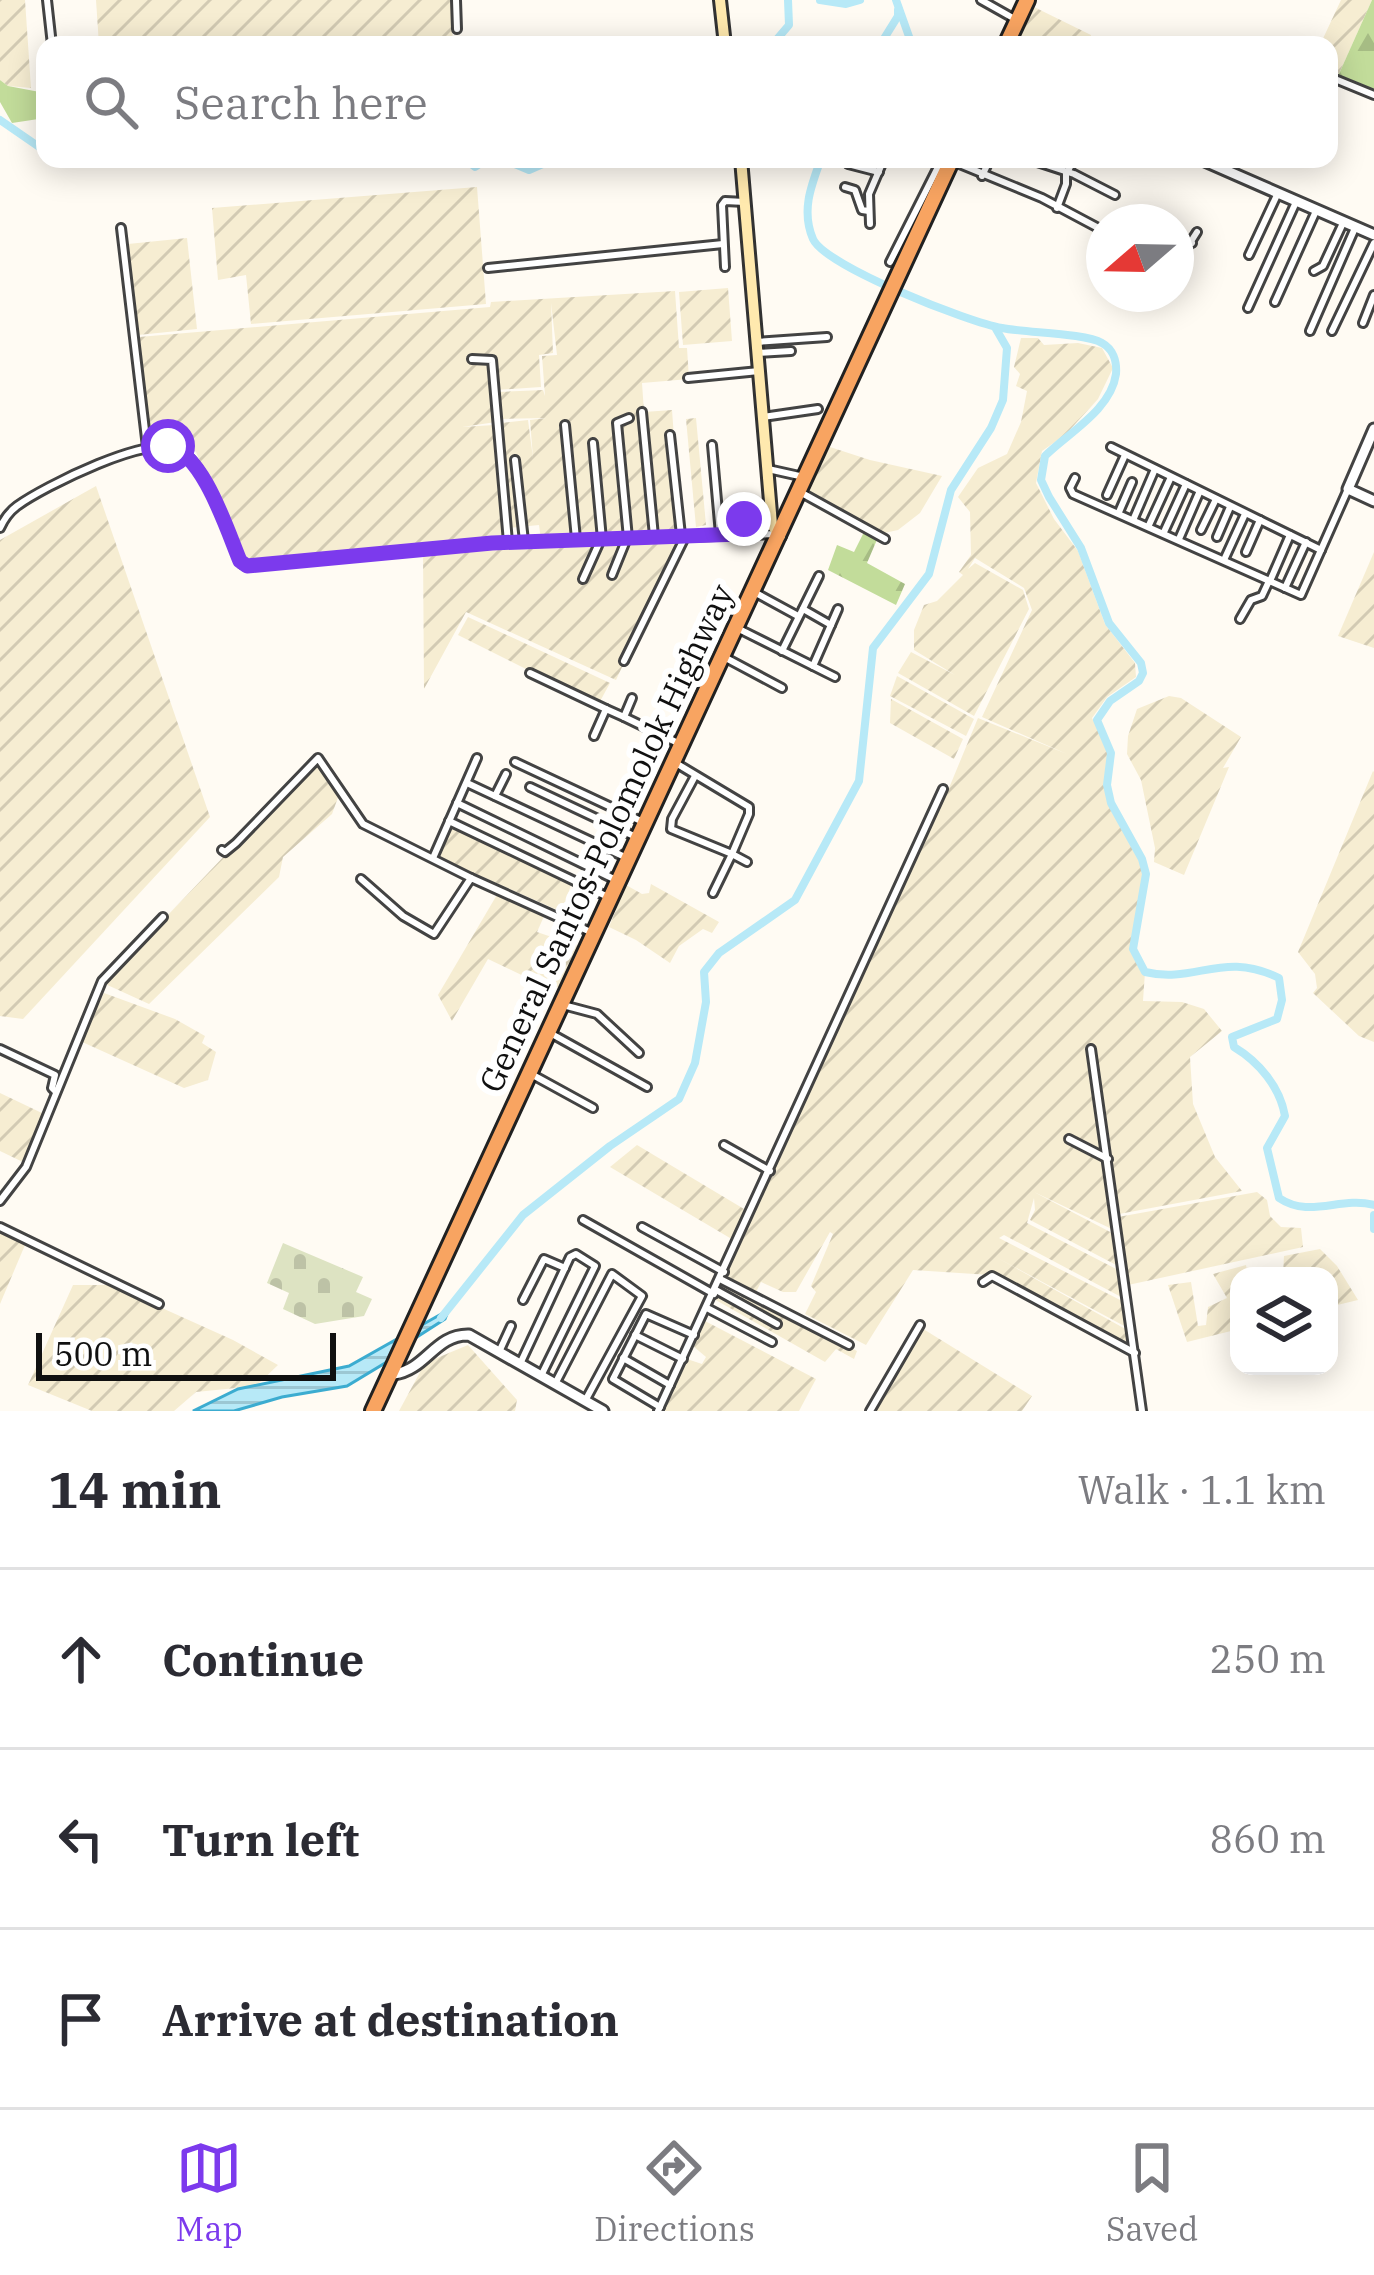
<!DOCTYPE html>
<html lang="en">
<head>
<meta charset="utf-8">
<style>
	:root { --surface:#fff; --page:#f7f7f7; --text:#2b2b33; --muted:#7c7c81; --line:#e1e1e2; --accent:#7c3aed }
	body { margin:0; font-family:"IBM Plex Serif",serif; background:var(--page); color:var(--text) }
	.controls { position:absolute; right:36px; bottom:36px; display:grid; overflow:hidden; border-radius:24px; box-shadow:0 6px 30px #0003 }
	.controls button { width:108px; height:108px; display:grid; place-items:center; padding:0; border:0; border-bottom:3px solid var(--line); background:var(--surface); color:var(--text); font:60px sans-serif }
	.compass { position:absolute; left:1086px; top:204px; width:108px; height:108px; border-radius:50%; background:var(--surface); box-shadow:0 6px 30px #0003; rotate:250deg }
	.scale { position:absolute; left:36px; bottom:30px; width:300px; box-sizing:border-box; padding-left:12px; border:6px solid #101010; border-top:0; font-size:33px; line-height:42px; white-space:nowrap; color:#101010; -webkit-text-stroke:9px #fff; paint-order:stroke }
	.stop { position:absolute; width:36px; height:36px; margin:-27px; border:9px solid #7c3aed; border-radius:50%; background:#fff }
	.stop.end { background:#7c3aed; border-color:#fff; box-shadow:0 3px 12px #0008 }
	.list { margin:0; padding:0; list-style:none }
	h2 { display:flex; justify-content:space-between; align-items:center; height:156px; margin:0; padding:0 48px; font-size:51px }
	h2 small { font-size:39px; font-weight:400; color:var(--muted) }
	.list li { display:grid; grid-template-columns:78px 1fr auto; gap:36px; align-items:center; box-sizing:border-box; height:180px; padding:0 48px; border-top:3px solid var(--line) }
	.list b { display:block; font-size:45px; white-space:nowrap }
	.list em { font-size:39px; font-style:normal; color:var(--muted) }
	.icon { flex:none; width:66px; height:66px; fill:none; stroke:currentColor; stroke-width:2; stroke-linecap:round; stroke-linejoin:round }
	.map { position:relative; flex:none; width:1374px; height:1411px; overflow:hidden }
	.search { position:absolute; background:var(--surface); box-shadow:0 6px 30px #0003; left:36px; right:36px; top:36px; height:132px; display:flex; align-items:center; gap:30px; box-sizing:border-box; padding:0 42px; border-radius:24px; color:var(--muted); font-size:45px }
	.sheet { height:696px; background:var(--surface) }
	nav { display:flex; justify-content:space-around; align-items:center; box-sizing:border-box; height:168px; border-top:3px solid var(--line); background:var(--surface); font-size:33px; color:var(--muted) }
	nav a { display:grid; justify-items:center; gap:6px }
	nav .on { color:var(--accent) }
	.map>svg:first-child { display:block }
</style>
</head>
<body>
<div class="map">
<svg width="1374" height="1411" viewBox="0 0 1374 1411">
	<defs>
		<pattern id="farmland-furrows" width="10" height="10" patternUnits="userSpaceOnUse" patternTransform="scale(3)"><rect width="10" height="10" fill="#f6edd2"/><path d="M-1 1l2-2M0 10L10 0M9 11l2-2" fill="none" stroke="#d2cab3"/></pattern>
		<pattern id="forest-firs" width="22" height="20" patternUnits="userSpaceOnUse" patternTransform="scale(3)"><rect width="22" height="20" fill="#c2dc9a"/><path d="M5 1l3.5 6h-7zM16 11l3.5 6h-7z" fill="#a6bc84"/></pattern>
		<pattern id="cemetery-stones" width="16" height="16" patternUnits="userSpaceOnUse" patternTransform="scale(3)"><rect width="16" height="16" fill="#dde3c2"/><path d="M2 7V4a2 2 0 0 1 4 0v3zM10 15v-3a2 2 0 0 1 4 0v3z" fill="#bdc2a6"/></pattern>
		<pattern id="water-rules" width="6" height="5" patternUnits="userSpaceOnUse" patternTransform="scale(3)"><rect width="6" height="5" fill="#b7e9f7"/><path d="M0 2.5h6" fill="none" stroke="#9cc7d3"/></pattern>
	</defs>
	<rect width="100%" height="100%" fill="#fffbf3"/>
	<!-- farmland -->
	<g fill="url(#farmland-furrows)">
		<polygon points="0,0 25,0 31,88 8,86 0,80"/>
		<polygon points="96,0 451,0 453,45 99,45"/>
		<polygon points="1341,0 1372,0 1338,76 1329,72 1329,45 1320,45"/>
		<polygon points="1034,7 1091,35 1090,45 1016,45"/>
		<polygon points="477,187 486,304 251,324 246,275 218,280 212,208"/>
		<polygon points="187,238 197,329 138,335 128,244"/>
		<polygon points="728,288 732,341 683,345 679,292"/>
		<polygon points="675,291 679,348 687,348 689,379 642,383 644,412 672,410 681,532 541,540 539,525 509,528 501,423 528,420 533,458 530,420 546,418 500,419 498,392 543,390 545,396 542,356 557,355 551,303 553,353 539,355 541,387 496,390 496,422 462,427 494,425 503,539 244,563 196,452 183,444 152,445 139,337 490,307 491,302"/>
		<polygon points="1021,338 1038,338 1044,345 1078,343 1102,348 1113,368 1098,399 1065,435 1042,451 1036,483 1054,519 1078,551 1105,624 1135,663 1136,677 1107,697 1092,718 1111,753 1107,785 1111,803 1142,859 1146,874 1133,949 1145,972 1143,1001 1182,1002 1204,1009 1222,1031 1190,1057 1193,1104 1215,1157 1242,1191 1119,1214 1113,1176 1108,1184 1116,1231 1034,1192 1114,1234 1120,1267 1030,1220 1035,1210 1034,1198 1027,1223 1122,1272 1125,1299 1004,1235 999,1238 1126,1303 1128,1328 994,1256 1129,1331 1130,1353 990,1275 913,1270 866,1345 805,1314 816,1292 811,1286 833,1234 830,1232 796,1292 783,1292 761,1282 755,1294 723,1279 896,889 945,787 949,788 978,718 1067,754 982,717 1032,610 1024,588 975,558 968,569 975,563 1023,590 1029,609 974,716 898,673 911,652 955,675 914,650 914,630 924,605 937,601 963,575 959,572 971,555 970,512 958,497 978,468 1007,454 1021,422 1027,391 1016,386 1020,374 1014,367"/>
		<polygon points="696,418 706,525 696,527 686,419"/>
		<polygon points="830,447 870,460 942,476 920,513 898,530 880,534 807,493"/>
		<polygon points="96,486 210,817 23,1019 0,1016 0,540"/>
		<polygon points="682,538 616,680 466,612 424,689 423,550"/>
		<polygon points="1374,552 1374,648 1338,636"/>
		<polygon points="468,617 610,683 598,705 458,635"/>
		<polygon points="897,676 974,719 966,736 890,696"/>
		<polygon points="1169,696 1181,698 1241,737 1223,768 1229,767 1184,875 1154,862 1155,848 1141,780 1127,754 1128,736 1137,709"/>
		<polygon points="891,699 963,739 954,759 890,723"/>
		<polygon points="316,760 340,792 332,814 283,857 279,877 149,1004 103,983"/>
		<polygon points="1373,771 1374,772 1374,1042 1359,1036 1313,993 1317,988 1315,974 1298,952"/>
		<polygon points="455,825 572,882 562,912 435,856 446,832"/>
		<polygon points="651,884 719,922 712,933 703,929 679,946 670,963 636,940 609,927 626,885 642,894 649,893"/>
		<polygon points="498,893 545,914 537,932 581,947 561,990 538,973 532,980 488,959 452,1021 438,995"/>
		<polygon points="104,993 175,1019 205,1036 202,1043 216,1052 208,1080 184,1088 80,1041"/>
		<polygon points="0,1093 44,1114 25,1163 0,1151"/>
		<polygon points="637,1145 749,1212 735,1241 610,1167"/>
		<polygon points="1257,1192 1267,1200 1270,1216 1281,1227 1301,1228 1303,1247 1128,1285 1118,1217"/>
		<polygon points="0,1228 23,1240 25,1245 0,1304"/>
		<polygon points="1320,1249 1337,1266 1358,1300 1329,1307 1329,1276 1275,1276 1283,1274 1284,1256"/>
		<polygon points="1246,1265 1248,1276 1239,1276 1239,1329 1187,1342 1168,1285 1191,1282 1198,1326 1206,1325 1208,1307 1227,1298 1213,1274"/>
		<polygon points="723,1282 857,1351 854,1359 836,1349 825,1362 714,1299"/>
		<polygon points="73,1285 111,1285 233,1340 278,1365 256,1386 196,1392 174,1411 92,1411 28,1385"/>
		<polygon points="705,1321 816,1379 799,1411 664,1411 687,1359 702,1364 706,1357 693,1346"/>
		<polygon points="920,1327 1032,1396 1022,1411 874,1411"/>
		<polygon points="468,1345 517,1400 515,1411 399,1411 425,1363"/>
	</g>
	<!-- forest -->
	<g fill="url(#forest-firs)">
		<polygon points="1372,0 1374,0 1374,92 1338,76"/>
		<polygon points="0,80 8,86 45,93 45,118 12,123 0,102"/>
		<polygon points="866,528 879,535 867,563 905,584 896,605 828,570 837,545 854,552"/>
	</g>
	<!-- cemetery -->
	<polygon fill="url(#cemetery-stones)" points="283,1243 363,1277 356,1292 372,1299 364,1316 315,1324 283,1309 289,1293 267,1283"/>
	<!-- water -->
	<polygon fill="url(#water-rules)" stroke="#3cacd0" stroke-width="3" points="443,1313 447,1314 445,1319 403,1346 390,1360 347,1386 282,1397 234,1411 193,1411 238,1389 349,1366"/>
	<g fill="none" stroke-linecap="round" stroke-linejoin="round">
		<!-- river -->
		<g stroke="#b7e9f7" stroke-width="8">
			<polyline points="820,0 846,4 860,0"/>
			<polyline points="896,0 912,45"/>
			<polyline points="772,45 789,25 788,0"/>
			<polyline points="880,45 898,16 898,10"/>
			<polyline points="0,120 45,151"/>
			<polyline points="334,159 355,164 365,159"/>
			<polyline points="465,159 475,167 487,159"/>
			<polyline points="503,159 529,170 554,159"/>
			<path d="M821 159C811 186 801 211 813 239 825 266 970 323 1002 328 1026 333 1085 333 1102 343 1113 349 1117 361 1116 374 1111 410 1068 433 1045 456L1041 480 1049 497 1081 548 1109 623 1141 663 1143 673 1139 681 1110 701 1097 720 1111 753 1107 785 1111 803 1142 859 1146 874 1133 949 1145 972C1196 984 1223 950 1279 978L1282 1000 1277 1019 1232 1037 1234 1047C1259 1062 1280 1087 1285 1116L1267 1148 1279 1198C1310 1219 1340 1196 1374 1205"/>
			<polyline points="1374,1215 1374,1229"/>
			<polyline points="441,1318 523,1215 610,1146 679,1099 695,1063 706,1002 704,972 719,953 795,900 859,781 873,648 929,574 951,490 991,428 1003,400 1007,348 996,329"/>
		</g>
		<defs>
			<g id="minor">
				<polyline points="47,0 52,45"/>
				<polyline points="456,0 457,29"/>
				<polyline points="981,0 1013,18"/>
				<polyline points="1335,79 1374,95"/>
				<polyline points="1028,159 1074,174 1115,195"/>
				<polyline points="957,163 1042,198 1104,231"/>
				<polyline points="848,164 879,172"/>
				<polyline points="1067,173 1074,159"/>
				<polyline points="982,176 990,159"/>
				<polyline points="845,187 855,190 862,210 869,211"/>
				<polyline points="1057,208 1066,184 1066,173"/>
				<polyline points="1142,219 1147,222"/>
				<polyline points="870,224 869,194 884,159"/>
				<polyline points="121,228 147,447"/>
				<polyline points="1176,234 1192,243"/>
				<polyline points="1249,255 1277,195"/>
				<polyline points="890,262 942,159"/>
				<polyline points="1176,265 1197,232"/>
				<polyline points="725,267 722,205 725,201 745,202"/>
				<polyline points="488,268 723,244"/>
				<polyline points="1314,271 1323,266 1343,223"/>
				<polyline points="1275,302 1316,211"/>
				<polyline points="1248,308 1296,202"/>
				<polyline points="1363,323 1374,295"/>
				<polyline points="1310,331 1355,228"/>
				<polyline points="1332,331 1374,243"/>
				<polyline points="756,342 827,337"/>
				<polyline points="757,353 791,351"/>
				<polyline points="472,359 492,360 508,542"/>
				<polyline points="688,378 759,371"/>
				<polyline points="642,412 654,536"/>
				<polyline points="763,417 818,409"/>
				<polyline points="565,425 576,539"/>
				<polyline points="670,435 681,535"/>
				<polyline points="593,443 602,539"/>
				<polyline points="712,445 720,534"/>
				<polyline points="1111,447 1321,550"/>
				<polyline points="515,460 524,541"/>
				<polyline points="768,469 804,477"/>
				<polyline points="1075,478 1070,488 1073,494 1301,595 1348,489"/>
				<polyline points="800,492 885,539"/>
				<polyline points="1107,495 1125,455"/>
				<polyline points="1119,512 1132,482"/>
				<polyline points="1134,518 1155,469"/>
				<polyline points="1149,525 1171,477"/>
				<path d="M0 528C4 519 9 512 17 506 43 487 152 432 180 450 207 466 229 535 242 564L246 566 492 543 776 534"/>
				<polyline points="1201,530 1216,499"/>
				<polyline points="1164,532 1186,484"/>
				<polyline points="740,534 739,520 746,518 745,512"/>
				<polyline points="1217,537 1230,507"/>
				<polyline points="628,538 617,423 629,418"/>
				<polyline points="1179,539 1199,493"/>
				<polyline points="1246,552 1260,520"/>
				<polyline points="1224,560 1245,514"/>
				<polyline points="612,575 627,538"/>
				<polyline points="583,579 601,539"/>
				<polyline points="1270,581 1290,535"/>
				<polyline points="1285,588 1306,542"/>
				<polyline points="754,592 798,616"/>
				<polyline points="803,609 831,625"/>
				<polyline points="1240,619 1251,600 1262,596 1269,581"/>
				<polyline points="737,628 835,677"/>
				<polyline points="782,651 819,576"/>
				<polyline points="724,657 782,688"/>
				<polyline points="624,661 686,535"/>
				<polyline points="813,666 838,609"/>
				<polyline points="530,673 606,709"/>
				<polyline points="624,717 680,744"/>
				<polyline points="594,736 606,709 624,717 632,698"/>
				<polyline points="515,762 643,822"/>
				<polyline points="674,762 749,807 749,814 732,854 671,829 672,819 695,776"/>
				<polyline points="467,783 627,858"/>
				<polyline points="530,787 636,837"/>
				<polyline points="495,796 506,774"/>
				<polyline points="457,803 616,880"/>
				<polyline points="449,821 608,897"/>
				<polyline points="222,850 225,852 236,843 318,758 363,824 471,878"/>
				<polyline points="433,858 477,758"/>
				<polyline points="361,879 403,916 434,934 471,878 595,934"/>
				<polyline points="713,893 732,854 747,862"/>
				<polyline points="563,1005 597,1014 639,1053"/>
				<polyline points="550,1033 647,1087"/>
				<polyline points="0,1049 55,1075 52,1088 56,1092"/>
				<polyline points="1091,1049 1142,1411"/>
				<polyline points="531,1074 593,1108"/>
				<polyline points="1069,1139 1108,1159"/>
				<polyline points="724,1145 770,1171"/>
				<polyline points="0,1201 26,1167 102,981 163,917"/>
				<polyline points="583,1220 714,1294"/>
				<polyline points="0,1227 159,1304"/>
				<polyline points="642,1227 724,1272"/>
				<polyline points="720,1279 849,1345"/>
				<polyline points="983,1282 992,1276 1135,1353"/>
				<polyline points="716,1290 777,1324"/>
				<polyline points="523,1300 544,1259 565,1268"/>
				<polyline points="707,1308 772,1342"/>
				<polyline points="635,1335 683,1359"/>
				<polyline points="499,1352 511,1326"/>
				<polyline points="623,1358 670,1385"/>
				<polyline points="520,1364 570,1257 576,1254 595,1266 541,1376"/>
				<polyline points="555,1384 612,1274 642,1296 585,1401"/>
				<polyline points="660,1407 613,1379 646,1314 694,1335"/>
				<polyline points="658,1411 943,789"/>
				<polyline points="870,1411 920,1325"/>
			</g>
			<g id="tertiary">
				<polyline points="1200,159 1374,235"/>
				<polyline points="1374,429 1348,489 1374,501"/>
				<path d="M394 1374C426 1370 435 1334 469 1335L603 1411"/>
			</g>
			<g id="secondary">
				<polyline points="720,0 725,45"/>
				<polyline points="741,159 772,525 780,536"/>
			</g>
			<g id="trunk">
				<polyline points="1006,45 1027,0"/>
				<polyline points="373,1411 952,159"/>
			</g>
		</defs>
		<!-- minor casing -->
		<use href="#minor" stroke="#434343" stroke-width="12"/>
		<!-- tertiary casing -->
		<use href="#tertiary" stroke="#434343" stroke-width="15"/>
		<!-- secondary casing -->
		<use href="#secondary" stroke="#323232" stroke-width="16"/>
		<!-- trunk casing -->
		<use href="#trunk" stroke="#212121" stroke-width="20"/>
		<!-- minor -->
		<use href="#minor" stroke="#fff" stroke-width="6"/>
		<!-- tertiary -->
		<use href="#tertiary" stroke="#fff" stroke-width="9"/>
		<!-- secondary -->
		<use href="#secondary" stroke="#ffe9ae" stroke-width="10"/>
		<!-- trunk -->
		<use href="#trunk" stroke="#f8a461" stroke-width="14"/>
	</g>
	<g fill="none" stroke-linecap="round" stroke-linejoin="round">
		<!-- route -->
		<path stroke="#7c3aed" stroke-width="15" d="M168 446C203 453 227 530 240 561L247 566 492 543 740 534 739 520 744 519"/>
	</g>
	<g text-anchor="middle" stroke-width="12" stroke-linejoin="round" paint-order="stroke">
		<!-- street labels -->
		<g font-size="33" fill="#101010" stroke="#fff">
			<text transform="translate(606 838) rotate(-65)" y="12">General Santos-Polomolok Highway</text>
		</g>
	</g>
</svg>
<div class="controls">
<button><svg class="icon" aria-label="layers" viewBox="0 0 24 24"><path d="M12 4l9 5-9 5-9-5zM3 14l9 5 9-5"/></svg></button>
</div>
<svg class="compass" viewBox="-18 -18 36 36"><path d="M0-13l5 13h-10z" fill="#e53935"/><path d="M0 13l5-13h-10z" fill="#7c7c81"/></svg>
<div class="scale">500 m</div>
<div class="stop" style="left:168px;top:446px"></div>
<div class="stop end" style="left:744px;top:519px"></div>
<div class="search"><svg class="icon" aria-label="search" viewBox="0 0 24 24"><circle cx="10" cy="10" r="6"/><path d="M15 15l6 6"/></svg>Search here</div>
</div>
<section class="sheet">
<h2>14 min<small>Walk · 1.1 km</small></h2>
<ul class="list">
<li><svg class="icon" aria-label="ahead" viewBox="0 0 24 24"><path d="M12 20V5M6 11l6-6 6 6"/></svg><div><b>Continue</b></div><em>250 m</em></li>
<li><svg class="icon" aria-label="left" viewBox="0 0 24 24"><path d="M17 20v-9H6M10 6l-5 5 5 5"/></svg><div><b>Turn left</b></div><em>860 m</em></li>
<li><svg class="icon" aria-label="arrive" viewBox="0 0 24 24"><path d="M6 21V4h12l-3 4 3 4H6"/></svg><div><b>Arrive at destination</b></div></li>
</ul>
</section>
<nav>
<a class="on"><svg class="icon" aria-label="map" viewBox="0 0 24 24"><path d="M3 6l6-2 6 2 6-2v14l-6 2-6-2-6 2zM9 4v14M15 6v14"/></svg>Map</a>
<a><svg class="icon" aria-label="directions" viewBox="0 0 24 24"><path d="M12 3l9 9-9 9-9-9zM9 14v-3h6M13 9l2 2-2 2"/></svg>Directions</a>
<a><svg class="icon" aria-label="saved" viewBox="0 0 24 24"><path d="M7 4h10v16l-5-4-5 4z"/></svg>Saved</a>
</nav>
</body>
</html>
